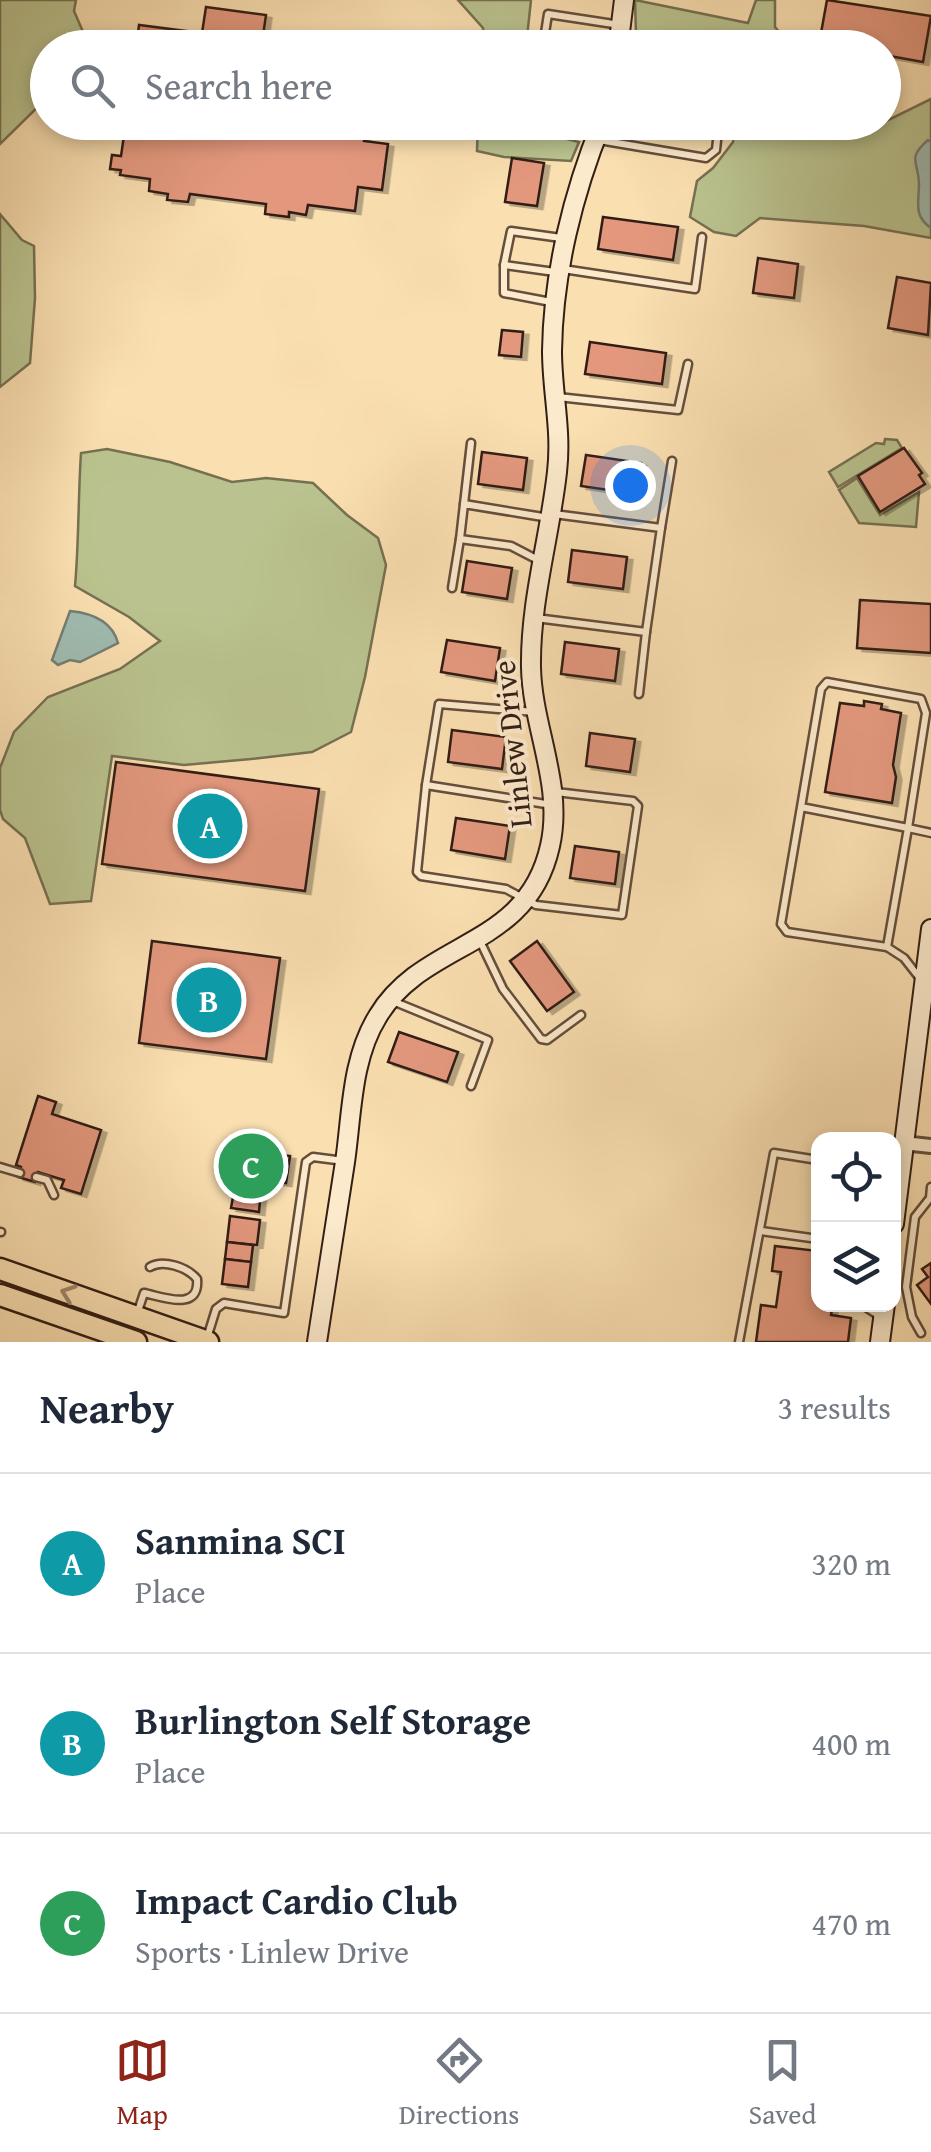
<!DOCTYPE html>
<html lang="en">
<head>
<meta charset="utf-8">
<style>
	:root { --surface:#fff; --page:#f6f6f7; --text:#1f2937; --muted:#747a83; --line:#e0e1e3; --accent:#8f2418 }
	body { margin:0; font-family:"Gentium Book Plus",serif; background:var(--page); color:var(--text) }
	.controls { position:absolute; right:30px; bottom:30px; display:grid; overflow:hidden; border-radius:20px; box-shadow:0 5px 15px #0003 }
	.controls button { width:90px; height:90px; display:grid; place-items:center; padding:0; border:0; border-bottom:2px solid var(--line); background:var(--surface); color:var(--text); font:50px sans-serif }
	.you { position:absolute; left:630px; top:485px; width:35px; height:35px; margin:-25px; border:8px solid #fff; border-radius:50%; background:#1a73e8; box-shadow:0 0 0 15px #1a73e833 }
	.badge { display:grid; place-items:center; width:65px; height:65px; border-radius:50%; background:var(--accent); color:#fff; font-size:32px; font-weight:700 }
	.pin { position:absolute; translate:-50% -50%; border:5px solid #fff; box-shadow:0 2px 10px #0006 }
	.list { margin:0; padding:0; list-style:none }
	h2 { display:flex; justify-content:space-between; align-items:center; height:130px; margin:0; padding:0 40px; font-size:42px }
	h2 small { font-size:32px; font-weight:400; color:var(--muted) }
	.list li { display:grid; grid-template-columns:65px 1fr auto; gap:30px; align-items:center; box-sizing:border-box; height:180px; padding:0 40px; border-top:2px solid var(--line) }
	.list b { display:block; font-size:38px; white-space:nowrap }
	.list p { margin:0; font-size:32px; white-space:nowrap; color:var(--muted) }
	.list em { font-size:32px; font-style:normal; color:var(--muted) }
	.icon { flex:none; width:55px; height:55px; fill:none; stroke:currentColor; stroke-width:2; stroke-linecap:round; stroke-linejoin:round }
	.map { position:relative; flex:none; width:931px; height:1342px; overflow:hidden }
	.search { position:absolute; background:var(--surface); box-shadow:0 5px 15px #0003; left:30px; right:30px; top:30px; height:110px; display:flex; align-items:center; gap:25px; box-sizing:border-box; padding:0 35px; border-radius:55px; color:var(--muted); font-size:38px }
	.sheet { height:670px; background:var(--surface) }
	nav { display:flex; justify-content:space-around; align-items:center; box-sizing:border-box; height:140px; border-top:2px solid var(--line); background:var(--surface); font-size:28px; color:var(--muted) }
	nav a { display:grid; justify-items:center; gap:5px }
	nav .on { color:var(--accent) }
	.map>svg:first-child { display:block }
</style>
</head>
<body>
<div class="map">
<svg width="931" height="1342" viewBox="0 0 931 1342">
	<defs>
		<filter id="shadow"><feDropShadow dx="5.5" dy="3" stdDeviation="0" flood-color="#0004"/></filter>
	</defs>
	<rect width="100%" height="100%" fill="#fadfb1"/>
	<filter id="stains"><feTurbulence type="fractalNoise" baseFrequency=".002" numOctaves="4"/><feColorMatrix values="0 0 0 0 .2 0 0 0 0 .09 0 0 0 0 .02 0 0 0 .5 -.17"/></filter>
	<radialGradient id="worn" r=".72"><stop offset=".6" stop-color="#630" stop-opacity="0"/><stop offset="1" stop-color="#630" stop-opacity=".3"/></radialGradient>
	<!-- green -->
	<g fill="#bac38f" stroke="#767052" stroke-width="2.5">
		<polygon points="0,0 76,0 74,11 88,43 87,47 48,48 47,98 0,144"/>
		<polygon points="458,0 531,0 526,47 484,47 483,28"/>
		<polygon points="635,0 748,23 756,0 775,0 775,27 792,47 699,47 684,41 636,35"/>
		<polygon points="931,99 931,238 864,226 760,218 736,236 714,232 690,217 697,181 713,168 733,142 736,123 851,123 855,131 884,122"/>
		<polygon points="478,123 528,123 527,129 579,142 571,161 504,157 477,151"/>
		<polygon points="0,214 22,240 34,246 35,298 30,363 0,387"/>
		<polygon points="885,439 897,440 902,448 838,487 829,472 876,443 884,444"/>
		<path d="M107 449 170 462 232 482 266 478 313 483 347 515 378 538 386 565 365 677 351 732 312 752 251 759 184 765 112 756 91 901 50 904 25 838 3 819 0 810V768L14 732 48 697 120 669 160 641 129 617 75 586C79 542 78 498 81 453Z"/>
		<polygon points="857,478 880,515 919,492 916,527 859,523 839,490"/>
	</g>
	<!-- water -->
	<g fill="#9fbcb1" stroke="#747d73" stroke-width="2.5">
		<path d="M928 140 931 142V228C913 216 919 202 919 184 919 162 906 159 928 140Z"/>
		<path d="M70 611C91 613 112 621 118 643L80 662 70 660 58 665 52 660Z"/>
	</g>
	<!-- building -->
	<g fill="#e3987e" stroke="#331e15" stroke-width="2.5" filter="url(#shadow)">
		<polygon points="827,0 931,16 923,62 884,55 884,48 819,44"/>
		<polygon points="206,7 266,15 262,43 293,48 136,48 139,25 202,33"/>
		<polygon points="126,122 366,122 364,141 388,144 382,190 358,187 355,211 308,205 306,215 289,212 289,217 265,214 266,204 190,194 188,202 167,200 168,194 149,191 150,179 120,175 121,170 110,169 112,155 121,156"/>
		<polygon points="512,158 544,163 537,206 505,202"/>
		<polygon points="603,217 678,227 673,260 598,249"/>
		<polygon points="758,258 798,264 794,298 753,293"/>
		<polygon points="897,277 931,283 928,335 888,328"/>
		<polygon points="502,330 523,332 521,357 499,355"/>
		<polygon points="590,342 666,353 662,384 585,374"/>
		<polygon points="904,448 922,473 919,475 925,484 880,512 858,476"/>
		<polygon points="482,452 527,458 523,490 478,484"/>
		<polygon points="586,455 641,463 636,494 581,486"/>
		<polygon points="572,550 627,557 623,589 568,582"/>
		<polygon points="467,561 512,568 507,599 462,592"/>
		<polygon points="860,600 931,604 931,653 857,648"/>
		<polygon points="447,640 500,648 495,681 441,672"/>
		<polygon points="565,642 619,649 615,681 561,674"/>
		<polygon points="864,701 882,704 881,709 901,713 893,765 896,777 892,803 825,792 840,703 864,706"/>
		<polygon points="452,730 506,737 502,769 448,762"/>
		<polygon points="590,733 635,739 630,772 586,766"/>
		<polygon points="116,762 319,789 305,891 102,864"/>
		<polygon points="456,818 510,826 505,859 451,850"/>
		<polygon points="575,846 619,852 615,884 570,878"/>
		<polygon points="152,941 280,958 266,1059 139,1043"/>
		<polygon points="537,941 574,992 547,1011 510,961"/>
		<polygon points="399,1032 458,1052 447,1082 388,1062"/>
		<polygon points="38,1096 56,1102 52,1114 101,1130 81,1194 61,1188 64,1180 38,1172 35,1182 18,1177 21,1167 16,1165"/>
		<polygon points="239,1149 266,1153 262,1189 234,1186"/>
		<polygon points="266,1153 290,1156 286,1183 263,1180"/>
		<polygon points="234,1186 262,1189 260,1200 233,1197"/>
		<polygon points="233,1197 260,1200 259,1212 231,1208"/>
		<polygon points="230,1216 260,1220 257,1245 227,1242"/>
		<polygon points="227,1242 253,1245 251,1262 225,1259"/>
		<polygon points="775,1246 818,1251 818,1304 833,1304 831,1315 851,1318 848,1342 756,1342 761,1305 776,1307 781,1272 772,1271"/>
		<polygon points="225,1259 251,1262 248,1287 222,1284"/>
		<polygon points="931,1263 931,1304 917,1285 928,1277 922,1269"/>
	</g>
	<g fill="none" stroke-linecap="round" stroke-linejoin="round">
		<defs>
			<g id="lane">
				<polyline points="551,48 543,46 548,14 620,25"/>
				<polyline points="599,140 706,158 716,150 718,131 708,122"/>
				<polyline points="504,265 555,272"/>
				<polyline points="563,269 695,289 702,237"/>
				<polyline points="551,302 504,293 504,265 511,231 561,238"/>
				<polyline points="558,397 678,410 688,364"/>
				<polyline points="464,504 471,443"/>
				<polyline points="661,528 672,461"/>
				<polyline points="538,560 511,546 460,539 464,504 549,518"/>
				<polyline points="452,588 460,539"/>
				<polyline points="536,618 646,632 661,528 554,514"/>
				<polyline points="639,694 646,632"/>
				<polyline points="426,785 439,704 535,712"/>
				<polyline points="552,805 426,785 417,872 421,876 506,889 536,905 622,915 638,806 633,801 556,792"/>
				<polyline points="801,807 821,689 827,682 921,699 926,713 908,828 801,807 781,924 787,932 887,947 908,828 931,833"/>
				<polyline points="480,941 503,989 541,1039 547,1040 581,1015"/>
				<polyline points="887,947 904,958 922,981"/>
				<polyline points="395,1002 488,1040 471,1086"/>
				<polyline points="0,1167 20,1173"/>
				<polyline points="36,1177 47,1180 54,1195"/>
				<polyline points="761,1231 818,1239"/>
				<polyline points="0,1232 1,1232"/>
				<polyline points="861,1304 881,1317"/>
				<path d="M138 1311 144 1293C163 1297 200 1312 197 1279 187 1267 163 1259 150 1267"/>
				<polyline points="921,1333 912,1317 906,1287 915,1217 930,1198 931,1187"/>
				<polyline points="207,1338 216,1309 224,1303 284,1313 306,1162 313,1157 344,1161"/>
				<polyline points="739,1342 774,1153 818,1160"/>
			</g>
			<polyline id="street" points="903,1143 931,1146"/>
			<g id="secondary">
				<polyline points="618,48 624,0"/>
				<polyline points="894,1224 931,929"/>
				<path d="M317 1342C326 1282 336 1222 345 1162 352 1114 351 1059 378 1016 424 939 527 950 550 846 564 785 532 727 531 667 530 601 550 536 557 472 562 430 552 392 552 351 553 274 573 193 602 122"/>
				<polyline points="880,1342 885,1304"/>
			</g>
			<g id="primary">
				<polyline points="0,1269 208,1342"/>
				<polyline points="0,1295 136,1342"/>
			</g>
		</defs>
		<!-- lane casing -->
		<use href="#lane" stroke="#654e3c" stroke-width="11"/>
		<!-- street casing -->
		<use href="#street" stroke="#654e3c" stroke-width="18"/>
		<!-- secondary casing -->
		<use href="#secondary" stroke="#331e15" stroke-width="22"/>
		<!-- primary casing -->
		<use href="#primary" stroke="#331e15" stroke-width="25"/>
		<!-- lane -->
		<use href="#lane" stroke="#fceacc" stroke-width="6"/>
		<!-- street -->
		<use href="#street" stroke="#fceacc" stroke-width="12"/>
		<!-- secondary -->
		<use href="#secondary" stroke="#fceacc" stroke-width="18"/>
		<!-- primary -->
		<use href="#primary" stroke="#fadfb1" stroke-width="20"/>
	</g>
	<!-- one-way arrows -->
	<defs><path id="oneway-chevron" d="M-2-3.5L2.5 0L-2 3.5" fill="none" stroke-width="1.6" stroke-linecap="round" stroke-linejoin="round" transform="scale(2.5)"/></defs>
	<use stroke="#a0886b" href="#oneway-chevron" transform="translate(68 1293) rotate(-160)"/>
	<g text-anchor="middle" stroke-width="8" stroke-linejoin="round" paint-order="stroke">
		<!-- street labels -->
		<g font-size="32" fill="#331e15" stroke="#fceacc">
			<text transform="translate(512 744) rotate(-96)" y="11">Linlew Drive</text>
		</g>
	</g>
	<rect width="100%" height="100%" filter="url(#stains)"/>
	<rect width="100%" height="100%" fill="url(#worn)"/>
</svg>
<div class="controls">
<button><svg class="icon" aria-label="locate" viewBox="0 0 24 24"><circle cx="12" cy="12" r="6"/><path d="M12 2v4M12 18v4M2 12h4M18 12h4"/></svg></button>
<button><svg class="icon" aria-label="layers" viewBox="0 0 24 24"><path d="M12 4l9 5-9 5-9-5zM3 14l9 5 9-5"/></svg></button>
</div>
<div class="you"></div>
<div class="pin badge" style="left:210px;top:826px;background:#0f9aa8">A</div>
<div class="pin badge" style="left:209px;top:1000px;background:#0f9aa8">B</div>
<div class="pin badge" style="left:251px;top:1166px;background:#2e9e5b">C</div>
<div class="search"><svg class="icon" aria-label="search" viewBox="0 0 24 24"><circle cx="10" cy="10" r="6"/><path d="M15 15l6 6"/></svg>Search here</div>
</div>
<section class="sheet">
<h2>Nearby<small>3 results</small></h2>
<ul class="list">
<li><span class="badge" style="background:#0f9aa8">A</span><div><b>Sanmina SCI</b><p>Place</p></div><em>320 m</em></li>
<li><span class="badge" style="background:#0f9aa8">B</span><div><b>Burlington Self Storage</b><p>Place</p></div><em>400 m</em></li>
<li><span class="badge" style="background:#2e9e5b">C</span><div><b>Impact Cardio Club</b><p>Sports · Linlew Drive</p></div><em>470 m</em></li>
</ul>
</section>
<nav>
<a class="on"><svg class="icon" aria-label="map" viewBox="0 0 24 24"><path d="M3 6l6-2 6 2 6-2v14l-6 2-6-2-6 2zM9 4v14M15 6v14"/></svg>Map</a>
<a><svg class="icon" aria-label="directions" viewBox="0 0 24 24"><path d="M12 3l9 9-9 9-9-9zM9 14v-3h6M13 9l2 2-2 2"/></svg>Directions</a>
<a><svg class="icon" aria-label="saved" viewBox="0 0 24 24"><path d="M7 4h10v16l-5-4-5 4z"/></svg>Saved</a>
</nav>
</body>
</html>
